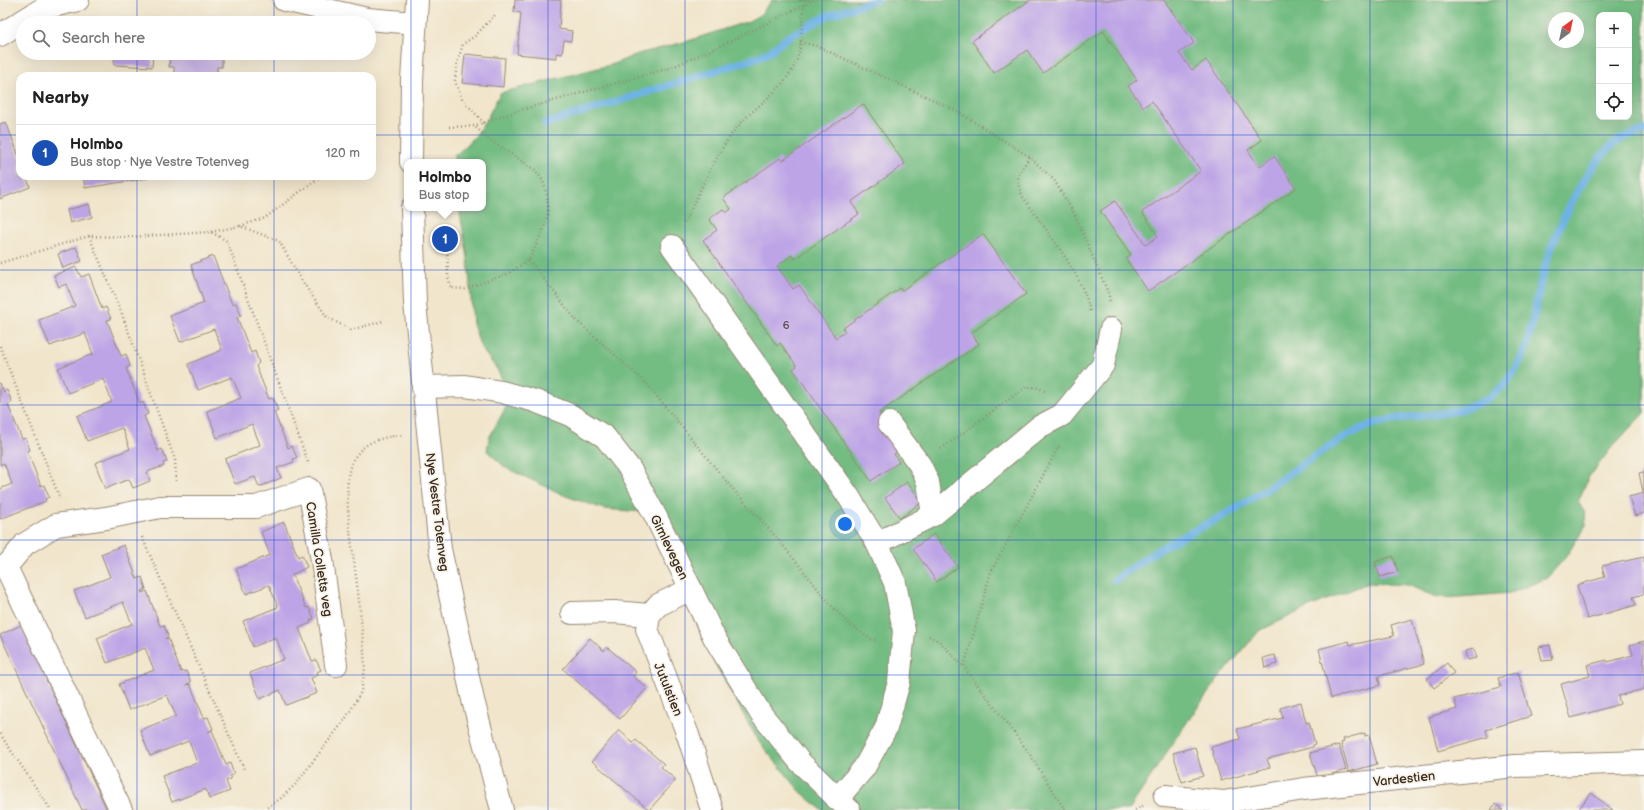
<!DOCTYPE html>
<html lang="en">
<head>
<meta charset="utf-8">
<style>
	:root { --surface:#fff; --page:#f2f2f2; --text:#222; --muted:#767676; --line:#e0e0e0; --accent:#1f6fb2 }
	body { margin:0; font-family:"Balsamiq Sans",sans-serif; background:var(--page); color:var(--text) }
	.controls { position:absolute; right:12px; top:12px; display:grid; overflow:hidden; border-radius:8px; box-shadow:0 4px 16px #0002 }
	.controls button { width:36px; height:36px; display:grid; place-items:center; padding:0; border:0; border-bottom:1px solid var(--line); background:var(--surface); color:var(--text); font:20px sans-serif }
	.compass { position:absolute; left:1548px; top:12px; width:36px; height:36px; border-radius:50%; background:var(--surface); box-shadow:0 4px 16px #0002; rotate:33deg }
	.you { position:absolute; left:845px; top:524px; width:14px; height:14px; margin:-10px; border:3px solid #fff; border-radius:50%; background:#1a73e8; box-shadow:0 0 0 6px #1a73e833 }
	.badge { display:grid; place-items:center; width:26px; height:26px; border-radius:50%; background:var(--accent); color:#fff; font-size:13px; font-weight:700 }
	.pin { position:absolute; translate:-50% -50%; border:2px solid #fff; box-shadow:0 1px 4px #0006 }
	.popup { position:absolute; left:404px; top:159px; width:82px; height:52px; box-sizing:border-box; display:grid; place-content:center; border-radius:8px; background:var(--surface); filter:drop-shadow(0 1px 3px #0005); font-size:13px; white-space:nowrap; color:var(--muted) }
	.popup b { font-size:15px; color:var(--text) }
	.popup::after { content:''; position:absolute; left:50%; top:100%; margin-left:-8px; border:8px solid transparent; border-top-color:var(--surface) }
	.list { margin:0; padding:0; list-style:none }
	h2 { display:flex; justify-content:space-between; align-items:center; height:52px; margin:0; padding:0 16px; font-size:17px }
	h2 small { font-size:13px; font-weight:400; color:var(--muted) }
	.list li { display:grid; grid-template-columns:26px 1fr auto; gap:12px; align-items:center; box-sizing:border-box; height:56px; padding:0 16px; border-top:1px solid var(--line) }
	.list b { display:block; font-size:15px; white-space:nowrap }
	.list p { margin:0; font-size:13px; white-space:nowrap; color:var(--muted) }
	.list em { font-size:13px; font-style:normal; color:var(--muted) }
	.icon { flex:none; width:22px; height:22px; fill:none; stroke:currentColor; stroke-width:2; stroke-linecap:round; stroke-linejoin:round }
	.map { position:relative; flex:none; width:1644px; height:810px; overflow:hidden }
	.search { position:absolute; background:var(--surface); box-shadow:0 4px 16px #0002; left:16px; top:16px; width:360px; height:44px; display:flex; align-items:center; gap:10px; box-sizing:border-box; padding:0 14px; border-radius:22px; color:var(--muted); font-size:15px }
	.panel { position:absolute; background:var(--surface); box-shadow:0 4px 16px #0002; left:16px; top:72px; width:360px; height:108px; border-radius:12px }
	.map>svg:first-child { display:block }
</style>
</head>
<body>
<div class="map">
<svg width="1644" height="810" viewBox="0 0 1644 810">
	<rect width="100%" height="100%" fill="#f7f3e8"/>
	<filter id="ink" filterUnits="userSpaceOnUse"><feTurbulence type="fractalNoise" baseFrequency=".025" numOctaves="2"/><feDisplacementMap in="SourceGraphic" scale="8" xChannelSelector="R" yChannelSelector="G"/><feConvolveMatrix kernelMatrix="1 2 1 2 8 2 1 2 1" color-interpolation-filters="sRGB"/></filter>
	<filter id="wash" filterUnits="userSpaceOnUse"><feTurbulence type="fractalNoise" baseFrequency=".012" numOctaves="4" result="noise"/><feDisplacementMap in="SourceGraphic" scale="16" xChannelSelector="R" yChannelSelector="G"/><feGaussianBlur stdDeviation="0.9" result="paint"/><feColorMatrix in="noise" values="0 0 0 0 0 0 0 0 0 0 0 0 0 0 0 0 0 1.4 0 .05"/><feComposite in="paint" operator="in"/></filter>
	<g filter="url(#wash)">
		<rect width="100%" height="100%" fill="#f1e5cb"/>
		<!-- forest -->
		<path fill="#73bc82" stroke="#577350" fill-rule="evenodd" d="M772 0H1644V413L1612 447 1588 478 1578 502 1585 513 1586 525 1565 558 1547 578 1511 593 1446 598 1433 596 1408 585 1368 583 1307 608 1259 631 1216 682 1178 735 1129 810H822L800 791 759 742 714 662 693 614 689 566 682 540 667 519 655 513 604 509 566 496 506 468 487 451 489 438 507 405 508 392 497 369 481 348 473 324 468 258 459 208H483V162H454V156C479 137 486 121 500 93L614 64 638 54 688 41 749 21 761 14ZM1599 15H1629V117H1599ZM1554 18H1578V42H1554Z"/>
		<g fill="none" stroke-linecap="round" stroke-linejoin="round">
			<!-- stream -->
			<g stroke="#6eb3e4" stroke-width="8">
				<polyline points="545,124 750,60 768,53 788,37 827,16 877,0"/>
				<path d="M1115 580C1128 571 1141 561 1155 552 1182 535 1213 523 1240 506 1266 490 1290 473 1315 456 1330 446 1346 435 1363 428 1408 409 1464 424 1501 388 1530 359 1532 320 1541 282 1551 241 1585 159 1623 138 1629 135 1637 133 1644 131"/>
			</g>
		</g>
		<g id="blocks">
			<!-- building -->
			<g fill="#bda4e6">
				<polygon points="515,0 561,0 559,29 572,31 571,41 564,40 562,54 556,53 556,58 517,54 521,13 514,12"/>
				<polygon points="1030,0 1164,0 1194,43 1179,53 1192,70 1206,60 1262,140 1248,150 1259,167 1274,156 1296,188 1148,291 1126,259 1131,255 1100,211 1115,201 1146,245 1158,236 1142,212 1201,171 1152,101 1143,107 1128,86 1137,80 1103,31 1043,73 1027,50 994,73 972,41"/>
				<polygon points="115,53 153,53 152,67 114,65"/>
				<polygon points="465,54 505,58 503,87 462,83"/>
				<polygon points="170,55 218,57 222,58 222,67 217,67 217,76 174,76 174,67 169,67"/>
				<polygon points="863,104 905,164 851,202 859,214 794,259 792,255 777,266 793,289 799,285 836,338 845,332 843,328 900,288 901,291 983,234 1026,294 971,333 979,344 879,413 903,447 894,454 899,462 871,481 793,369 797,366 780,343 777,346 703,240 717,230 709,219 723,209 726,213 731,209 723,198 780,158 782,161"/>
				<polygon points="6,122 20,159 20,176 26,176 30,187 0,199 0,124"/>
				<polygon points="83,176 148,176 148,178 85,188"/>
				<polygon points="89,204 92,217 70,223 67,210"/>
				<polygon points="76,247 82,261 63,268 58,254"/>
				<polygon points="213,256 232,304 236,303 241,315 237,317 251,353 255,351 259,363 256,366 269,399 273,398 278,410 274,412 288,448 292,446 297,458 293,459 294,462 277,468 281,478 259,487 255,477 235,484 225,459 260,445 252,424 217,438 207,411 241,398 232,377 198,390 188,364 222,350 214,329 180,342 170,316 204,303 191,265"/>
				<polygon points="76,267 81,277 89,274 102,309 106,307 111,319 107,320 121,356 126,354 130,366 126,368 140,404 143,402 148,414 144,416 158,451 162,449 167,462 163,463 164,466 147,472 150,481 133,488 129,479 105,489 95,463 130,449 122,428 87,441 77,416 112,402 103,379 68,393 58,368 93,354 85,333 50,346 39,320 75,306 66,284 59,287 54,275"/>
				<polygon points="0,383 4,392 7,390 12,402 8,405 22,439 26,438 30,450 27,451 41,486 44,485 49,497 45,499 46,501 0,519 0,489 12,484 4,463 0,465"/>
				<polygon points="1644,472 1644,492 1643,492 1639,473"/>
				<polygon points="907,482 922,502 900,518 885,498"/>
				<polygon points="1644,493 1644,513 1635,516 1629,497"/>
				<polygon points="284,522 298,557 302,555 307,567 292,575 306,608 309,607 314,619 310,620 311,623 299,628 312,661 316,660 321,670 317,672 318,675 311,678 317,693 286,705 280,690 260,699 250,673 284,659 276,637 253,647 243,621 278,607 269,585 246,594 236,569 270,555 261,532"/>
				<polygon points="934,534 958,567 937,582 913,549"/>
				<polygon points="124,545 137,579 142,577 146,589 142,591 142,593 147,591 160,626 164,625 168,636 165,639 168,638 181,672 186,671 191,682 186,685 190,684 204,718 208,717 213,729 208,732 212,730 226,765 230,763 234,774 230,776 231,779 226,781 230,791 209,799 206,789 172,802 162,776 197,763 189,741 150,756 140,730 176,716 167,695 129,710 119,684 154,670 145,648 107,663 97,638 132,624 123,602 85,617 74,591 110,577 101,554"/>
				<polygon points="1393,556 1398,572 1380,577 1375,562"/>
				<polygon points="1644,557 1644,594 1633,597 1636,605 1587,619 1577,585 1605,577 1602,566"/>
				<polygon points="1412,619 1424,664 1378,676 1380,685 1331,698 1319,649 1349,641 1350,645 1394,636 1391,625"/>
				<polygon points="21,625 107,810 82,810 0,635"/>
				<polygon points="590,638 604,651 607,647 636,672 633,676 647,688 620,719 563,669"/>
				<polygon points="1644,641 1644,689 1618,696 1620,704 1571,718 1561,684 1590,676 1587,665 1607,660 1608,662 1633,655 1630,645"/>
				<polygon points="1550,645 1553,660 1542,661 1539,647"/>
				<polygon points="1474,649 1477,658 1467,660 1465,651"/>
				<polygon points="1275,655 1277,664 1265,668 1263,658"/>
				<polygon points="1447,663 1454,673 1434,688 1427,679"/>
				<polygon points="1518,672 1531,716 1486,730 1488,737 1438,751 1429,717 1457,709 1454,699 1501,687 1498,678"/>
				<polygon points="1301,702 1306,723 1309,722 1315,744 1313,745 1313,747 1267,759 1270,767 1221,781 1211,747 1240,739 1237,729 1283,718 1280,708"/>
				<polygon points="619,730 633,743 636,740 664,764 661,767 676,780 649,810 592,761"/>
				<polygon points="1365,733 1365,736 1369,735 1377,764 1349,772 1341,743 1344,742 1343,739"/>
				<polygon points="1339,745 1346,770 1318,778 1310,753"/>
				<polygon points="1195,747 1203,776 1182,782 1173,753"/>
				<polygon points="1591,793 1613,810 1578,810"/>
				<polygon points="1495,804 1503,810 1491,810"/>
			</g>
		</g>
	</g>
	<g filter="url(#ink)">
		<use href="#blocks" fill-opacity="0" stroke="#968874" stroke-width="1"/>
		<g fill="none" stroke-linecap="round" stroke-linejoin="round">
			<defs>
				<g id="minor">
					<polyline points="284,0 367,19 415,23"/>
					<polyline points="0,35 44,8 78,0"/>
					<polyline points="672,246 849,497 877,543 895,583 904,631 899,682 886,728 864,768 837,799"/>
					<polyline points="423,387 465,386 502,392 535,401 570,415 605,437 630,469 656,517 715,639 761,714 800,762 849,810"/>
					<polyline points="889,423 920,465 928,482 933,515"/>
					<polyline points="877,543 933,515 1039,427 1062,415 1103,365 1111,329"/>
					<polyline points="0,567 6,567 25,544 56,525 106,518 160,507 256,507 309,489 322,560 336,665"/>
					<polyline points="6,567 121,810"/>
					<polyline points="691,589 658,605 649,615 647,629 688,735 712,810"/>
					<polyline points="572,613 614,612 649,615"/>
					<polyline points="1165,796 1223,802 1304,789 1515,766 1644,762"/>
				</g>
				<g id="major">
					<polyline points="411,162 412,80 417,0"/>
					<polyline points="412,208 415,303 440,549 473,700 502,810"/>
				</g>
			</defs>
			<!-- minor casing -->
			<use href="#minor" stroke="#968874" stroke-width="24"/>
			<!-- major casing -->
			<use href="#major" stroke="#968874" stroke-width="24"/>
			<!-- path -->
			<g stroke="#968874" stroke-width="2.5" stroke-dasharray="1 3" stroke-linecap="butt">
				<polyline points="800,42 817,46 955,110 1030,157 1054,180 1075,215 1109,295 1110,303"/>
				<polyline points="484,123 462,99 455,81 457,63 463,44 475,36 495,15"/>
				<polyline points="449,127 474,126 517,111 670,68 727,43 814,0"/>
				<path d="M1030 157C1018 174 1014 177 1023 197 1044 228 1085 277 1090 313"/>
				<path d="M684 223C699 194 712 162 731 135 750 108 784 92 797 60 804 41 800 19 805 0"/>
				<polyline points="240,226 265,218 321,176"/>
				<polyline points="211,232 240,226 279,241 302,281 327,317 351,330 383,321"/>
				<polyline points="89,236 122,314 175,460 176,482"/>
				<polyline points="447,238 448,276 451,288 465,289 507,274 529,260 544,228 548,212 547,195 543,181 534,169 490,140 474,126"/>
				<polyline points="529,260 576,320 646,383 731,487 777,538 830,604 849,624 872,640 877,640"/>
				<polyline points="0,263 89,236 128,237 211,232 227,241 309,465"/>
				<polyline points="0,346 60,499"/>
				<polyline points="1059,446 991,572 964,667 1027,750 1065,810"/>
				<polyline points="941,449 1026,387 1036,387 1047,392"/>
				<polyline points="142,537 244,769"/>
				<polyline points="929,636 939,641 964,667"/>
				<polyline points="0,734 51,810"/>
				<path d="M264 810 281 798 295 785 346 718 361 692 365 668C363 637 360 607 356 577 353 550 341 485 352 462 363 441 381 437 403 435"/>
				<polyline points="1135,810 1143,806"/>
			</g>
			<!-- minor -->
			<use href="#minor" stroke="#fff" stroke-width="22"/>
			<!-- major -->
			<use href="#major" stroke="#fff" stroke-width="22"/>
		</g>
	</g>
	<!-- grid -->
	<path fill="none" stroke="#1d4ed8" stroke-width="1" stroke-opacity="0.55" d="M137 0V23M274 0V23M411 0V810M548 0V810M685 0V810M822 0V810M959 0V810M1096 0V810M1233 0V810M1370 0V810M1507 0V810M137 53V76M274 53V76M0 135H20M372 135H1644M137 176V810M274 176V810M0 270H1644M0 405H1644M0 540H1644M0 675H1644"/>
	<g text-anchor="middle" stroke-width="3.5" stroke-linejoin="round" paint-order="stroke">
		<!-- number labels -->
		<g font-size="11" fill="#5c4850">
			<text x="786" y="329">6</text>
		</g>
		<!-- street labels -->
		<g font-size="13" fill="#3b2a1e" stroke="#f7f3e8">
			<text transform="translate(438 512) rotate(83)" y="5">Nye Vestre Totenveg</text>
			<text transform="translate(670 547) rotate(64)" y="5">Gimlevegen</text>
			<text transform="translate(320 559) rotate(81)" y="5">Camilla Colletts veg</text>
			<text transform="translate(669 689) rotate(68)" y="5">Jutulstien</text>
			<text transform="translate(1404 778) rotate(-6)" y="5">Vardestien</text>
		</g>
	</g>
</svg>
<div class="controls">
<button>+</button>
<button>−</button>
<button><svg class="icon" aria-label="locate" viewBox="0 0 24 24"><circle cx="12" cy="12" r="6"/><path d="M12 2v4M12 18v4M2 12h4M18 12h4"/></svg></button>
</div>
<svg class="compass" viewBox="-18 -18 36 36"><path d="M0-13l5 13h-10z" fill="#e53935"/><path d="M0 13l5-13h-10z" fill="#767676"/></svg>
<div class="you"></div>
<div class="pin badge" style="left:445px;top:239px;background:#1a4fb4">1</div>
<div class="popup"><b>Holmbo</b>Bus stop</div>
<div class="search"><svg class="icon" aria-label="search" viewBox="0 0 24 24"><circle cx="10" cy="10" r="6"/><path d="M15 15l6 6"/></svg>Search here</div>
<section class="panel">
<h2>Nearby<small></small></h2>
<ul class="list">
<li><span class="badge" style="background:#1a4fb4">1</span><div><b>Holmbo</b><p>Bus stop · Nye Vestre Totenveg</p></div><em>120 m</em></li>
</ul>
</section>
</div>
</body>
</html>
